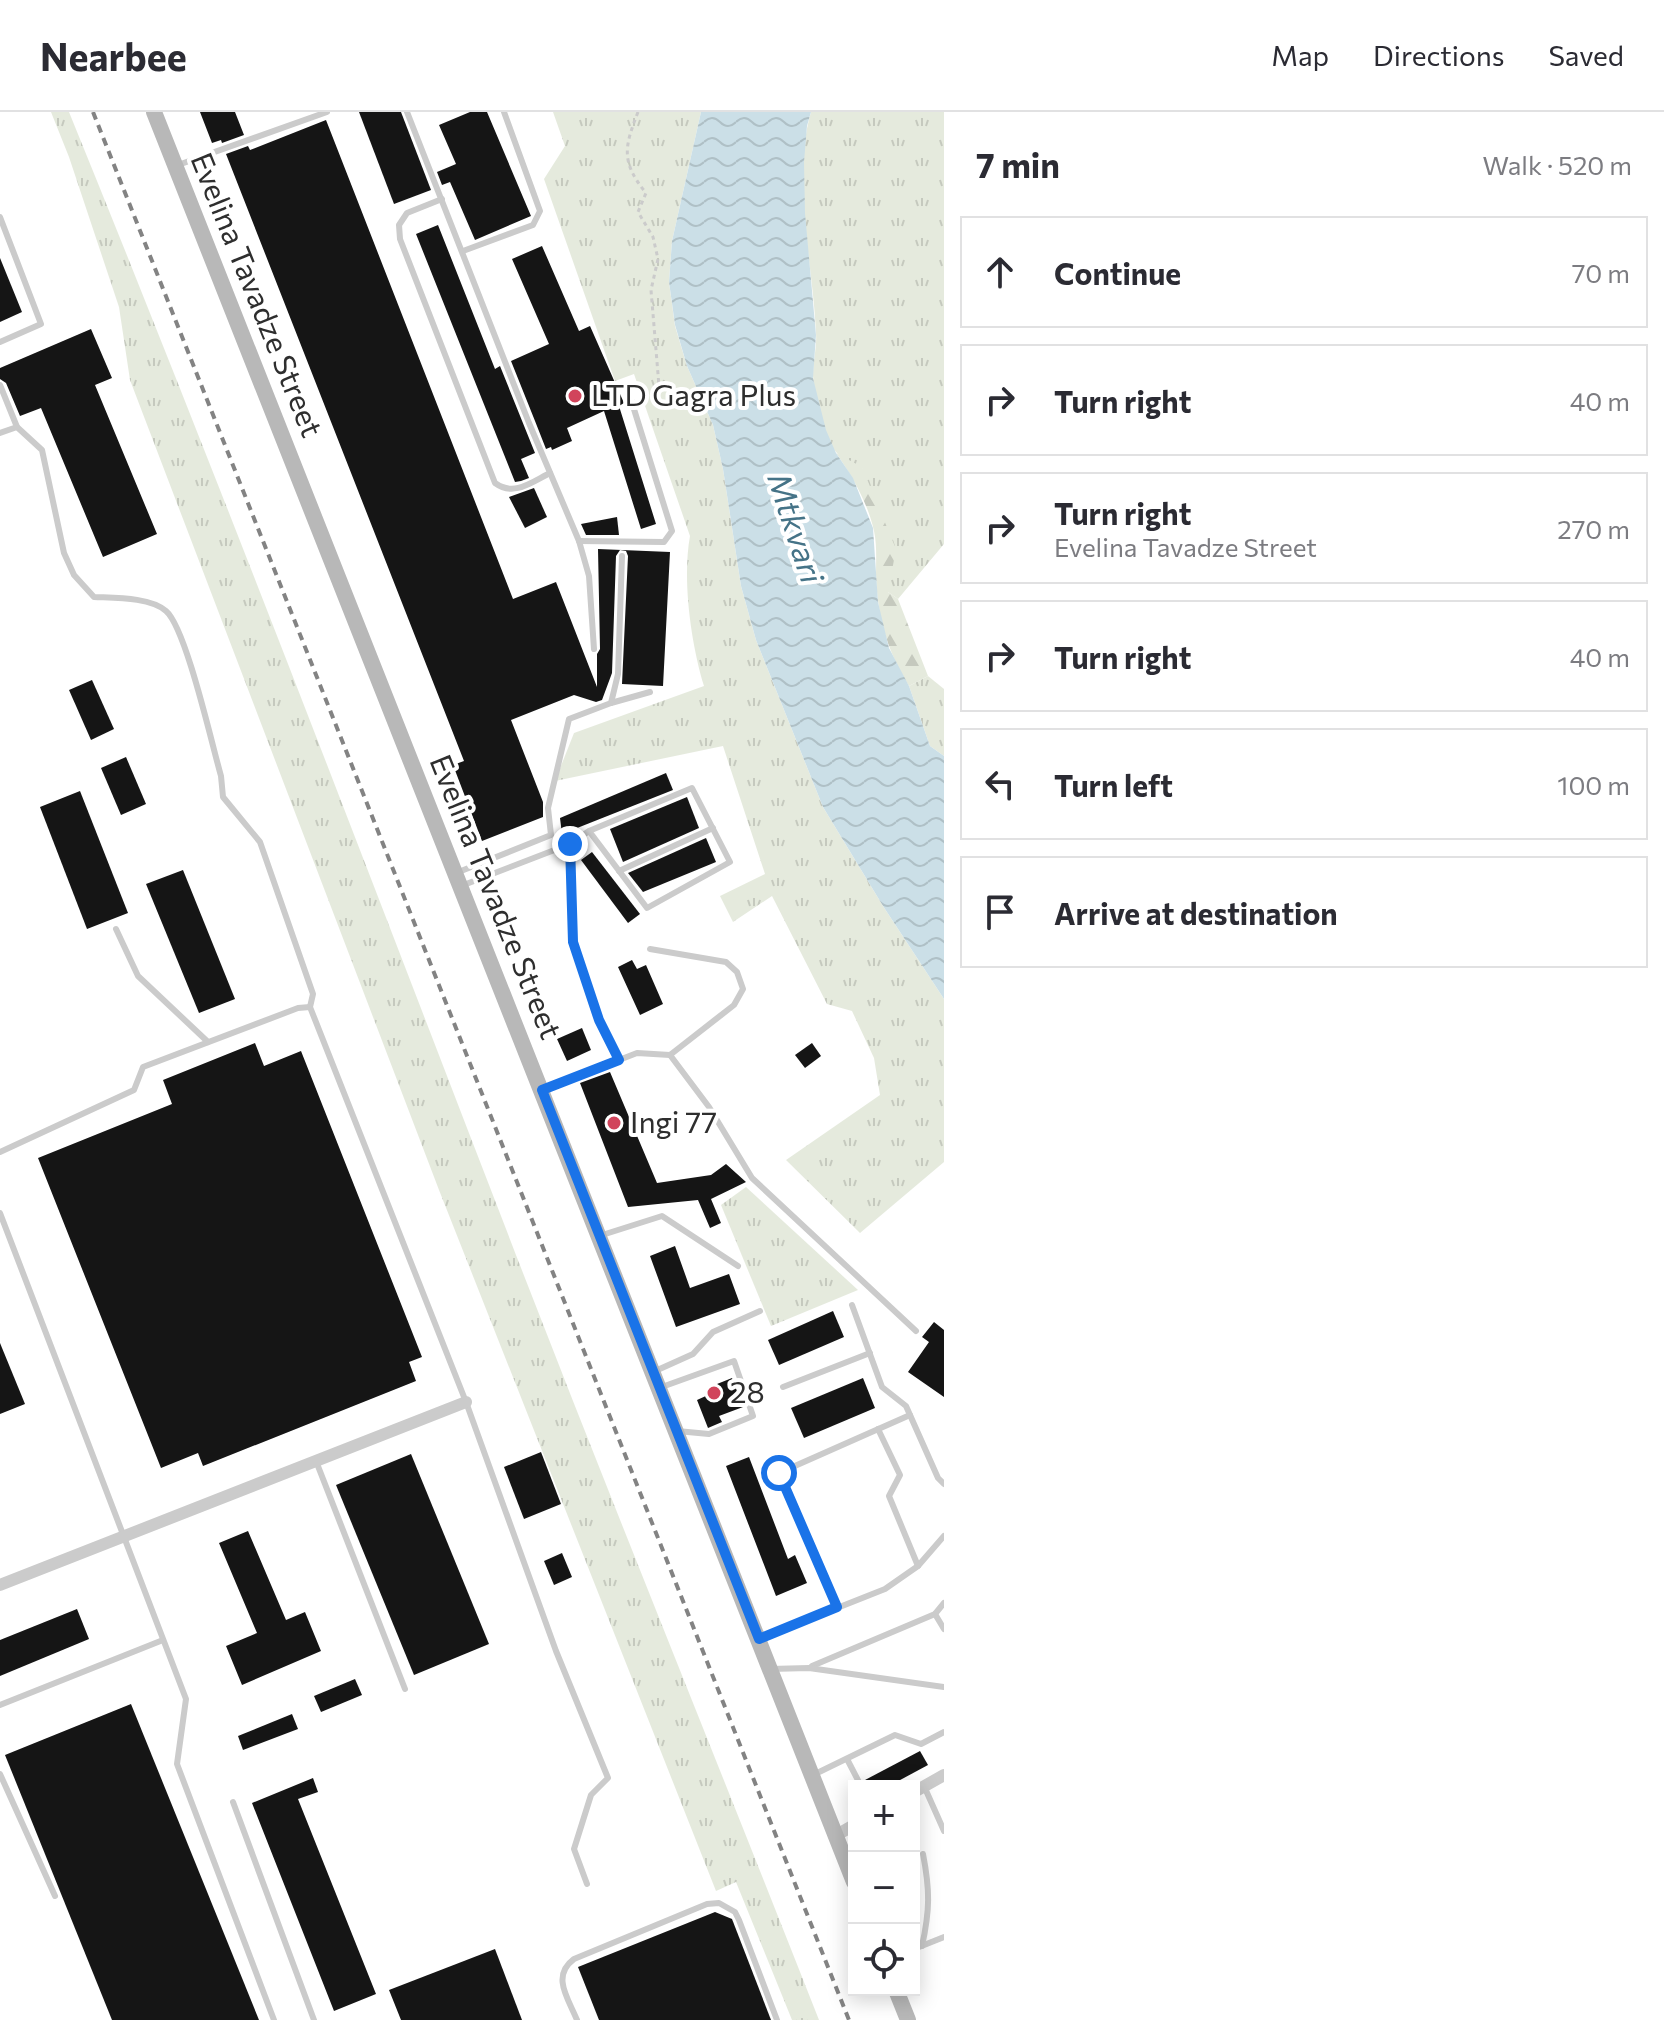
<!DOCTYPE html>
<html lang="en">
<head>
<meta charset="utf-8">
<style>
	:root { --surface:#fff; --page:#f2f2f3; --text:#2b2b33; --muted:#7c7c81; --line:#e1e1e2 }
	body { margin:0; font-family:Commissioner,sans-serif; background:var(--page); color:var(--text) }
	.controls { position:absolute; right:24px; bottom:24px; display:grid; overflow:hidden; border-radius:0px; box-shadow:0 4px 20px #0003 }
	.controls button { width:72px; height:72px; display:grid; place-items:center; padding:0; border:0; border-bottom:2px solid var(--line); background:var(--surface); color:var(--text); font:40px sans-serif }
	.stop { position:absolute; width:24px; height:24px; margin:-18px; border:6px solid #1a73e8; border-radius:50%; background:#fff }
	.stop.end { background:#1a73e8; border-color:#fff; box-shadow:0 2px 8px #0008 }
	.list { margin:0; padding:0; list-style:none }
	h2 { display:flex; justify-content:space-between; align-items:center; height:104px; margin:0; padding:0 32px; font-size:34px }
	h2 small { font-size:26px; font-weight:400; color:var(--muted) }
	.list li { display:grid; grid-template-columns:52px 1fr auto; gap:24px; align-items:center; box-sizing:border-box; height:112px; margin:0 16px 16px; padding:0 16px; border:2px solid var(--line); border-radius:0px }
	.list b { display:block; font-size:30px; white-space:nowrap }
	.list p { margin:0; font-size:26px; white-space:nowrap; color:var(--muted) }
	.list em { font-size:26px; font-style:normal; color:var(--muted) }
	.icon { flex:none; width:44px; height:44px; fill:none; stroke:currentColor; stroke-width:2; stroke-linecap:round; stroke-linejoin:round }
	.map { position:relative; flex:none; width:944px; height:1908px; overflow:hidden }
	header { display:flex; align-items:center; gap:48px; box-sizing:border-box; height:112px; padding:0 40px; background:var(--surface); border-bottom:2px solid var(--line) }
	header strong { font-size:38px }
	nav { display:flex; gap:44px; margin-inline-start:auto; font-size:28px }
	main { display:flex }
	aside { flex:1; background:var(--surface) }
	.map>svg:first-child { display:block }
</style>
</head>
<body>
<header>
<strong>Nearbee</strong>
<nav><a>Map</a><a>Directions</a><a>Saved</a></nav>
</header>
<main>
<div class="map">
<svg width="944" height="1908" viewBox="0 0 944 1908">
	<defs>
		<pattern id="grass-tufts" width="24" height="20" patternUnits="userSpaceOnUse" patternTransform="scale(2)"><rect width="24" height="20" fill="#e5eadd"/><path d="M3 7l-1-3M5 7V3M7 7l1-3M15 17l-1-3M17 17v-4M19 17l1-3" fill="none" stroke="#c5c9be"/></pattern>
		<pattern id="forest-firs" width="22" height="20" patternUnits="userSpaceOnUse" patternTransform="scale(2)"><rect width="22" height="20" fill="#e5eadd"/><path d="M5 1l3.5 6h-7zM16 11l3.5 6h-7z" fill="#c5c9be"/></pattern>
		<pattern id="water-waves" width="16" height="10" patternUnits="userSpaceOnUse" patternTransform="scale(2)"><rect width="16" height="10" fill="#cbdfe7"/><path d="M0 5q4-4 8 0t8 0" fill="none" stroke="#afc0c6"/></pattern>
	</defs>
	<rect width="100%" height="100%" fill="#fff"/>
	<!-- grass -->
	<g fill="url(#grass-tufts)">
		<path d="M51 0H69C226 385 373 773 523 1161 620 1411 721 1659 819 1908H792L736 1770 716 1779 439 1078 130 268 119 195 69 45Z"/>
		<path d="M553 0H701L672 129 669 170 675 214 687 254 713 313 723 357 741 474 756 528 823 695 883 794 944 887V1050L860 1121 786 1048 880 983 874 946 852 899 827 892 772 784 733 810 720 784 765 762 723 634 555 669 574 621 704 574C691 531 682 468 690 424L634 262 615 269 544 67 565 34Z"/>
		<path d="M811 0H944V432L898 487 888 480 862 356C855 351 841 347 836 340 825 328 814 280 813 264 813 249 817 235 816 221 813 150 791 69 811 0Z"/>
		<polygon points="928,564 944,577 944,644 930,634 909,574"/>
		<polygon points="746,1075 858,1178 771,1214 721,1093"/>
	</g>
	<!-- forest -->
	<path fill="url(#forest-firs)" d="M836 341 862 355 896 437 888 480 898 487 928 564 909 574C887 539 877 503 876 462 876 447 877 433 874 419 868 391 852 364 836 341Z"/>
	<!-- water -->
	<polygon fill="url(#water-waves)" points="701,0 811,0 807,14 804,50 805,101 816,223 813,266 826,318 836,341 853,366 873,416 878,490 889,536 909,574 930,634 944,644 944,887 883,794 823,695 756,528 741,474 723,357 713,313 687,254 675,213 669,170 672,129"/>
	<!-- building -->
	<g fill="#151515">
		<polygon points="200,0 235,0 244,23 222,31 221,28 212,31"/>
		<polygon points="359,0 401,0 431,78 394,92"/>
		<polygon points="470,0 487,0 531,104 475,128 450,70 442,73 437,60 456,52 439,13"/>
		<polygon points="326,8 513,487 556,470 597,575 597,542 600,537 598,437 670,440 663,574 622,572 628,444 626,439 620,438 616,444 612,561 602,588 596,590 574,583 511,608 543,690 543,705 482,729 453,653 464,649 226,42 248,34 250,38"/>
		<polygon points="438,113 495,257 500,254 535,341 521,347 529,366 521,369 515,370 416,122"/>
		<polygon points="542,134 579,219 590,214 624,291 619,294 656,412 641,417 604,299 567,316 572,329 552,338 551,335 546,337 535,309 511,249 549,232 512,147"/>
		<polygon points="0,146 22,200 0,210"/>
		<polygon points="91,217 112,266 95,273 157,422 103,445 41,296 20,304 6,271 0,267 0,256"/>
		<polygon points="534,376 547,405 525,416 509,385"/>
		<polygon points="617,405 619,423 586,423 581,412"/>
		<polygon points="92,568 114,617 91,628 69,578"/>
		<polygon points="126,645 146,692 121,703 101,656"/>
		<polygon points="666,661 673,678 562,722 560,706"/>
		<polygon points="80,679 128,801 87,817 40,695"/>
		<polygon points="687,685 699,716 623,750 610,717"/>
		<polygon points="706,726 716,750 643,780 628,761"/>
		<polygon points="592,740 640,802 628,811 581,748"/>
		<polygon points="183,758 235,887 199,901 146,772"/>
		<polygon points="632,848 637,857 646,853 663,892 640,903 618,855"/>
		<polygon points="582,916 591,938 567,949 557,927"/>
		<polygon points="255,931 264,954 301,939 422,1245 409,1250 416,1269 203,1354 198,1341 161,1356 38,1046 172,992 163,968"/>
		<polygon points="812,931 821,944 805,956 795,943"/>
		<polygon points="610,960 657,1071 711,1063 726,1052 746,1070 711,1087 721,1111 710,1116 698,1088 628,1095 580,971"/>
		<polygon points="675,1134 690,1176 729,1162 740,1192 676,1215 650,1144"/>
		<polygon points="833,1199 844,1225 779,1253 768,1228"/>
		<polygon points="934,1210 944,1218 944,1285 908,1260 929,1230 922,1225"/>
		<polygon points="0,1231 25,1292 0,1302"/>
		<polygon points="732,1266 743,1295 719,1304 722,1310 708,1316 697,1288 719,1278 717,1272"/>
		<polygon points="863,1266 875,1296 804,1326 791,1296"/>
		<polygon points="541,1340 561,1392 524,1407 504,1355"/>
		<polygon points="411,1342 489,1532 414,1563 336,1373"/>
		<polygon points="749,1345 788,1447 795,1443 807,1471 776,1484 726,1354"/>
		<polygon points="248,1419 286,1508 305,1500 321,1539 242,1573 226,1534 257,1521 219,1431"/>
		<polygon points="562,1441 572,1465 554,1473 544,1449"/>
		<polygon points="77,1497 89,1527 0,1564 0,1528"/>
		<polygon points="355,1567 362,1583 321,1600 314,1584"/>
		<polygon points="131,1592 259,1908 112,1908 5,1643"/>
		<polygon points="292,1602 298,1617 243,1638 238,1624"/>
		<polygon points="920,1639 928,1653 889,1674 867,1674 865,1668"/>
		<polygon points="313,1666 318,1680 298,1687 376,1882 334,1899 252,1691"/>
		<polygon points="715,1800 732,1807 771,1908 599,1908 578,1855"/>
		<polygon points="495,1837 522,1908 401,1908 389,1878"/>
	</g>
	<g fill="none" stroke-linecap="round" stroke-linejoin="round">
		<!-- path -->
		<path stroke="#cbcbcb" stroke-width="3" stroke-dasharray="4 4" stroke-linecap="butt" d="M638 0C624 36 621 50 646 81L638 100 653 125 658 147 651 178 659 274"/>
		<!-- lane -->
		<g stroke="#cbcbcb" stroke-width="6">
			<polyline points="407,0 529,311 579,429 589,464 594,537"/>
			<polyline points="178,53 327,0"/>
			<path d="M442 87 407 101 399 113 400 127 495 371C514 385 532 370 550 361"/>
			<polyline points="0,105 41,212 0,230"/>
			<polyline points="463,139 533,113 540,99 504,0"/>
			<path d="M0 273 17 315 42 338 64 441 74 463 94 485C114 486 150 485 166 499 186 516 212 633 221 664L223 685 260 730 313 882 310 895 466 1290 556 1539 608 1666 591 1683 574 1737 587 1772"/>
			<polyline points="0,321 17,315"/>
			<polyline points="579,429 664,430 672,419 628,278"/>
			<polyline points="611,591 650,580"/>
			<polyline points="570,732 573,830 599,908 619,948"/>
			<polyline points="619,759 713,716"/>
			<polyline points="456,761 551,723 548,696 569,607 611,591 618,562 622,444"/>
			<polyline points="461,774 570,732 589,719 692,676 730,750 647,796 589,719"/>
			<polyline points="116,817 138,864 208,930"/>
			<polyline points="670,943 709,995 752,1066 916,1219"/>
			<polyline points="542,978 637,941 670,943 734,893 743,877 737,860 726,850 650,837"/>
			<polyline points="0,1040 134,978 143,955 298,896 310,895"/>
			<polyline points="0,1101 186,1587 177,1652 274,1908"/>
			<polyline points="599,1124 662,1104 738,1154"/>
			<polyline points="852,1193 882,1275 906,1294 938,1366 944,1372"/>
			<polyline points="653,1260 693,1242 713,1220 760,1199"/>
			<polyline points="783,1275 870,1241"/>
			<polyline points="659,1276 734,1249 753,1304 709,1322 677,1319"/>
			<polyline points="878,1317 900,1363 889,1384 918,1454"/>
			<polyline points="316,1349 405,1577"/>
			<polyline points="837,1495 779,1361 910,1303"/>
			<polyline points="935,1502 944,1517"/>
			<polyline points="759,1527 885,1477 918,1454 944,1424"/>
			<polyline points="812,1554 935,1502 944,1491"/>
			<polyline points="770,1557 809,1556 944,1575"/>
			<polyline points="0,1593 163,1528"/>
			<polyline points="847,1647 861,1674"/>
			<polyline points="0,1662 55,1784"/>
			<polyline points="813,1663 895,1623 921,1632 944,1620"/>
			<polyline points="924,1674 944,1719"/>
			<polyline points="233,1690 314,1908"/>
			<path d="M922 1834C930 1798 930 1778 923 1742"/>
			<polyline points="914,1837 944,1825"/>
			<path d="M577 1908C568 1886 551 1864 574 1847L707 1792 719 1791 735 1800 739 1808 777 1908"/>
		</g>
		<!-- street -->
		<g stroke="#cbcbcb" stroke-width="12">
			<polyline points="0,1473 466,1290"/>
			<polyline points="914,1680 944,1663"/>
			<polyline points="835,1724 854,1713"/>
		</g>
		<!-- secondary -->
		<g stroke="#b8b8b8" stroke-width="16">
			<polyline points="154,0 854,1770"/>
			<polyline points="896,1878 908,1908"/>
		</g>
		<!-- rail -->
		<polyline stroke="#838383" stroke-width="4" stroke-dasharray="8 6" stroke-linecap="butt" points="93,0 849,1908"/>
	</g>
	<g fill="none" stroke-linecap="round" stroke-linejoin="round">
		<!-- route -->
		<polyline stroke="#1a73e8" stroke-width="10" points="570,732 573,830 599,908 619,948 542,978 759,1527 837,1495 779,1361"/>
	</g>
	<!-- markers -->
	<g fill="#d1445b" stroke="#fff" stroke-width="3">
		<circle cx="575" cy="284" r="8"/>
		<circle cx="614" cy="1011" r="8"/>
		<circle cx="714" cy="1281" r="8"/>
	</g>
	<g text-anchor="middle" stroke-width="8" stroke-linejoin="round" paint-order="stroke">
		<!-- street labels -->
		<g font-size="30" fill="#2e2e2e" stroke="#fff">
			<text transform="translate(256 183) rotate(68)" y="10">Evelina Tavadze Street</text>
			<text transform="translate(495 785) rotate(68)" y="10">Evelina Tavadze Street</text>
		</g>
		<!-- poi labels -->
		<g font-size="30" fill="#2e2e2e" stroke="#fff" text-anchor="start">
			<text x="591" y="294">LTD Gagra Plus</text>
			<text x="630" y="1021">Ingi 77</text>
			<text x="730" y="1291">28</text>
		</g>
		<!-- water labels -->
		<g font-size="32" font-style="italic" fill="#457387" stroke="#fff">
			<text transform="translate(795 416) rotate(72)" y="11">Mtkvari</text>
		</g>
	</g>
</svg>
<div class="controls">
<button>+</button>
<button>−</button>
<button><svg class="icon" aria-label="locate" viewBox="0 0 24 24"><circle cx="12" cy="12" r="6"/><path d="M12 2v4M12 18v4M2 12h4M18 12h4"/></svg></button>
</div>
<div class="stop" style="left:779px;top:1361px"></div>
<div class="stop end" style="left:570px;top:732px"></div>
</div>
<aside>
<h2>7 min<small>Walk · 520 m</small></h2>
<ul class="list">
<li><svg class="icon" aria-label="ahead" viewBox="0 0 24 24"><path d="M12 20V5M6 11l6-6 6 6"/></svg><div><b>Continue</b></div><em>70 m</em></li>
<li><svg class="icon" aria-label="right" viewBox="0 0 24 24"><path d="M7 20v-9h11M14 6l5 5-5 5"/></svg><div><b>Turn right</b></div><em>40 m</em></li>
<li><svg class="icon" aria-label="right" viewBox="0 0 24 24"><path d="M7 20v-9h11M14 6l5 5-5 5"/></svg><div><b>Turn right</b><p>Evelina Tavadze Street</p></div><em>270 m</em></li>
<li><svg class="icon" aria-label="right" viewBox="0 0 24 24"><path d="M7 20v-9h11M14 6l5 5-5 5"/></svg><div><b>Turn right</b></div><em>40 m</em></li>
<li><svg class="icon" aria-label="left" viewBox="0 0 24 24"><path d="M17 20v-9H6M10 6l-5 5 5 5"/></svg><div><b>Turn left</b></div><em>100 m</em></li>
<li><svg class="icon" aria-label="arrive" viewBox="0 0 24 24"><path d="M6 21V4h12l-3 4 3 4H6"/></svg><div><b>Arrive at destination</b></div></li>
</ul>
</aside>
</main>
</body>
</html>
